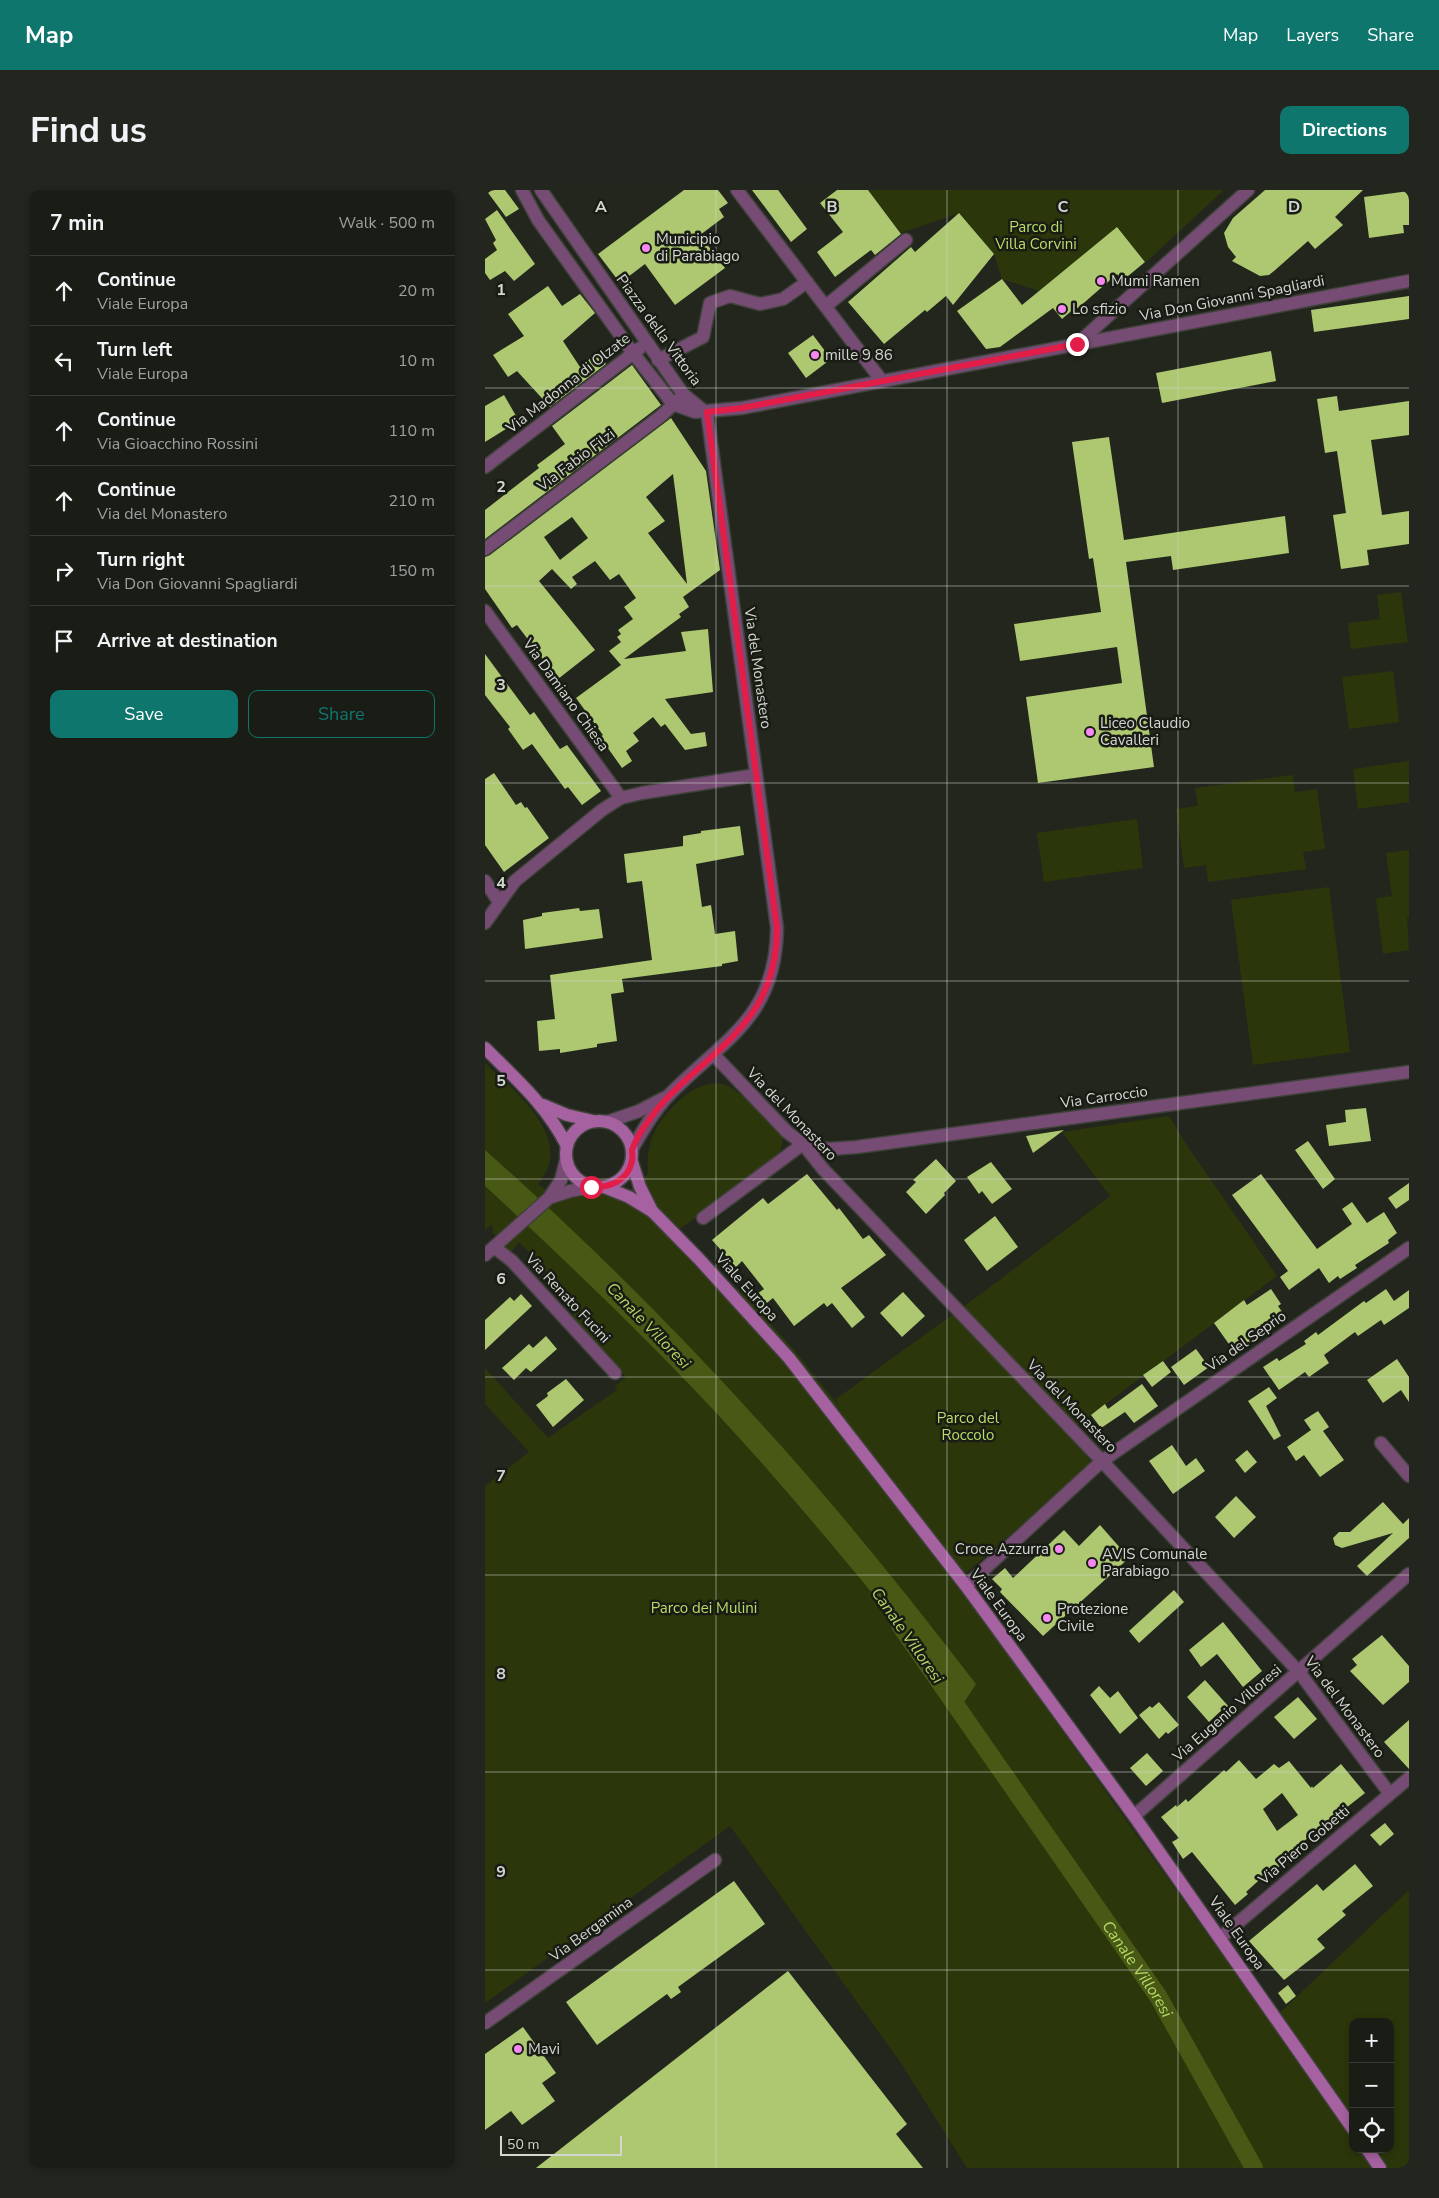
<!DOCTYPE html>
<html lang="en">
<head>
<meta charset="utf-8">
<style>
	:root { --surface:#1a1c16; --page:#23251f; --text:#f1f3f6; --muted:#9fa1a1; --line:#383a35; --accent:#0f766e }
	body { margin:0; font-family:"Nunito Sans",sans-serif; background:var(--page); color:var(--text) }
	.controls { position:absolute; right:15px; bottom:15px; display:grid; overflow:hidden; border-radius:10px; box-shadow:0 2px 8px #0003 }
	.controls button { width:45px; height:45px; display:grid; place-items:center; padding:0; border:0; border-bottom:1px solid var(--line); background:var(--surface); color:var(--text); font:25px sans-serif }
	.scale { position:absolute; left:15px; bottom:12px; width:122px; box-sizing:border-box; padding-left:5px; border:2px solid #d4d7d1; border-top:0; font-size:14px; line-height:18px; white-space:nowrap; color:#d4d7d1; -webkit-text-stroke:4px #191c14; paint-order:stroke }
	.stop { position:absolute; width:15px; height:15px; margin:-11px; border:4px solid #e11d48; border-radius:50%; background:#fff }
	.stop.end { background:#e11d48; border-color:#fff; box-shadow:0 1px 5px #0008 }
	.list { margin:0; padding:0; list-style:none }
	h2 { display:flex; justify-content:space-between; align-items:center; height:65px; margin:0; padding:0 20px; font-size:21px }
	h2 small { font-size:16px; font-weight:400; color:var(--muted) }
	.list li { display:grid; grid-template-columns:32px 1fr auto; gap:15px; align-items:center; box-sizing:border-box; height:70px; padding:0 20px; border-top:1px solid var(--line) }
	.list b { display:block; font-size:19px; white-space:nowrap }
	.list p { margin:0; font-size:16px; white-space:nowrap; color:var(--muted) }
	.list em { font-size:16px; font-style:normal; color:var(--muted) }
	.actions { display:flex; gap:10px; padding:15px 20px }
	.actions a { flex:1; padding:11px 0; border:1px solid var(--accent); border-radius:10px; text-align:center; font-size:18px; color:var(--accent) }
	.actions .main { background:var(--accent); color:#fff }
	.icon { flex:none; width:28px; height:28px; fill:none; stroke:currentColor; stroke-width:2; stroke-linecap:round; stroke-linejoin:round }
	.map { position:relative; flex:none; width:924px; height:1978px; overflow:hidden; border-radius:10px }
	header { display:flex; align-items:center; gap:30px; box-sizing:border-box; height:70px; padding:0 25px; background:var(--accent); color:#fff }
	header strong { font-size:24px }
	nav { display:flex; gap:28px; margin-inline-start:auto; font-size:18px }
	.intro { display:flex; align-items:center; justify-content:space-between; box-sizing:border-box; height:120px; padding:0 30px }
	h1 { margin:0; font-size:35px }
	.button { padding:12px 22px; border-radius:10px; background:var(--accent); color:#fff; font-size:18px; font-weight:700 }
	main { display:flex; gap:30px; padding:0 30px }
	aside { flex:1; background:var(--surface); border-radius:10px; box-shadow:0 2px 8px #0003 }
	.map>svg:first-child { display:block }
</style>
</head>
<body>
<header>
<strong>Map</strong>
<nav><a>Map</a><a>Layers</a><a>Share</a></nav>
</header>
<div class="intro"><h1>Find us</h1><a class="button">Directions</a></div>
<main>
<aside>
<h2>7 min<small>Walk · 500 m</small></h2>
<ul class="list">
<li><svg class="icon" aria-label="ahead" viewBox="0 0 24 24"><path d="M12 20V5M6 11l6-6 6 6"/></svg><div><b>Continue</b><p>Viale Europa</p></div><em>20 m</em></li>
<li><svg class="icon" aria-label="left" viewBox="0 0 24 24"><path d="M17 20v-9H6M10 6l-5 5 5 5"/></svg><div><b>Turn left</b><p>Viale Europa</p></div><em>10 m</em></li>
<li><svg class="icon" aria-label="ahead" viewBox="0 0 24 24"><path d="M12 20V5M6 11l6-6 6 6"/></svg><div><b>Continue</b><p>Via Gioacchino Rossini</p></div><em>110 m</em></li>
<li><svg class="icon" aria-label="ahead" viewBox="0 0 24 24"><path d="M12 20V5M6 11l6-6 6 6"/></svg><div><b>Continue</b><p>Via del Monastero</p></div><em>210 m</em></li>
<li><svg class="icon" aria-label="right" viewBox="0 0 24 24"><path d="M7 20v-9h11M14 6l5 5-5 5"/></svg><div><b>Turn right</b><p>Via Don Giovanni Spagliardi</p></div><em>150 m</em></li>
<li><svg class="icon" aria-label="arrive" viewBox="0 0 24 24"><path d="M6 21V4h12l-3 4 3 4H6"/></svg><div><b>Arrive at destination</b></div></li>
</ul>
<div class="actions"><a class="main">Save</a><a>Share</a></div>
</aside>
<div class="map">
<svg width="924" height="1978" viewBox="0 0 924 1978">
	<rect width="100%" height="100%" fill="#23261d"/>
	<!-- green -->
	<g fill="#2b370a" fill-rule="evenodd">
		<polygon points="383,0 739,0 661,72 632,38 554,101 517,89 509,64 474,23 416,43"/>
		<polygon points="916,402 923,452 866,459 863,433 895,429 892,405"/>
		<polygon points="908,481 914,532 864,539 857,487"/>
		<polygon points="924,571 924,612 873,619 868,579"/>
		<polygon points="808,585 810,602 832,599 840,659 818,662 821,679 723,692 721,675 699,678 691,619 713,616 710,598"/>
		<polygon points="652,629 658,678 559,692 552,643"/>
		<polygon points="924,660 924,728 922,728 924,760 898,764 891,708 907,706 901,663"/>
		<polygon points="844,697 865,862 768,875 746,710"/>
		<path d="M0 873C30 902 92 949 53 994L69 1006C98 987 112 989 144 1001L163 984C162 973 163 961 166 950 175 925 209 888 237 894 256 898 283 932 298 946L296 960 280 975 187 1045 242 1105 254 1098 310 1161 354 1216 351 1209 500 1101 625 1006 577 942 684 926 699 951 792 1086 582 1243 605 1270 603 1277 473 1390 543 1493 785 1832 924 1700V1978H482L416 1873 245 1636 0 1813V1296L44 1262 0 1214V1178L63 1248 132 1200 130 1196 141 1187 88 1127 89 1115 41 1059 34 1052 26 1062 7 1042 9 1040 6 1035 0 1040ZM868 1832H905V1959H868Z"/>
	</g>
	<!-- water -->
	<path fill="#475915" d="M0 960C98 1047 191 1139 279 1237 354 1319 423 1406 491 1494L476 1517C413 1432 345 1351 275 1271 189 1174 95 1084 0 996Z"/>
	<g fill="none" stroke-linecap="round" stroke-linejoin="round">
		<!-- canal -->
		<path stroke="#475915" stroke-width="18" id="s1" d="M415 1435 673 1806 769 1978"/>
	</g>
	<!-- building -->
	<g fill="#adc870" fill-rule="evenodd">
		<polygon points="1,0 20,0 34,19 21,27"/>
		<polygon points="199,0 233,0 243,13 234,19 239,27 215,45 240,78 190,115 160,74 135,93 113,64"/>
		<polygon points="267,0 293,0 322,39 306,52"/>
		<polygon points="352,0 383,0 416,44 390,65 386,60 350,87 332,62 358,42 335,13"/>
		<polygon points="780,0 878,0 850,27 858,35 830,59 823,51 789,81 784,85 775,86 747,71 751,67 743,57 739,43 748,28"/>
		<polygon points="924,1 924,35 918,35 919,43 884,48 879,7"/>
		<polygon points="12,20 50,74 29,91 20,81 5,90 0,83 0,69 12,60 8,53 11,50 0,29"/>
		<polygon points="474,23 509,64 468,115 461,106 442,122 440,120 399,154 363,112 426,57 430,62"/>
		<polygon points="632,37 660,72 637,91 632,84 593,118 591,117 577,129 568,118 515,157 501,159 472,121 517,89 537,115"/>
		<polygon points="63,96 77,116 95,104 110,123 78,151 95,177 112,163 121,174 65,217 32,181 23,187 8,165 39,146 23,124"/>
		<polygon points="924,106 924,129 829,142 826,120"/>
		<polygon points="328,145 346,169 321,188 303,163"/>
		<polygon points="786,161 791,191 677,213 671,183"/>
		<polygon points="147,175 176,215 0,349 0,320 54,278 52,275 80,254 67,236"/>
		<polygon points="19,205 34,231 0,252 0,216"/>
		<polygon points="852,206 854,221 924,211 924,245 886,250 897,325 924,321 924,354 882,360 884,375 856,379 848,325 861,323 852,261 840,263 832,209"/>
		<path d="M186 228 221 281 235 380 198 407 204 417 194 424 196 427 139 469 201 461 196 442 223 439 228 502 180 509 206 544 220 542 222 556 200 560 180 534 176 537 168 527 148 543 154 551 141 561 147 571 137 578 115 547 118 545 91 508 136 475 124 461 136 452 132 447 136 444 133 440 148 429 139 417 151 408 134 384 125 390 110 371 87 387 92 394 86 399 67 379 54 391 110 460 73 489 32 435 27 438 0 399V367L5 365ZM188 284 191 307 202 394 163 343 180 331 161 307ZM87 327 103 348 75 370 59 347Z"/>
		<polygon points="624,247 639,350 800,326 804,363 688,380 686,366 641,372 669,577 553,593 541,507 637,493 632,457 535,471 529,434 616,422 608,368 604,369 587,252"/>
		<polygon points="0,464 45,525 49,522 75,559 82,555 116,601 97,615 83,597 80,599 47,554 38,560 23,539 25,537 0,505"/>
		<polygon points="9,583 31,615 36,612 40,618 42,617 64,648 19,682 0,655 0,589"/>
		<polygon points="255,636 259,665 211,674 217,717 226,715 230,744 250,741 253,771 237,774 237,776 137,789 139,802 126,804 132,851 112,854 112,857 75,863 75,859 54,861 52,831 70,829 65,785 167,770 157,691 142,693 139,664 198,656 198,646 216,643 216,641"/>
		<polygon points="94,718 95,721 114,719 118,748 40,759 38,730 57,726 57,723"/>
		<polygon points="881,918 886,951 844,956 841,935 861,932 860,920"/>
		<polygon points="579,940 548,963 541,946"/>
		<polygon points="823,951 850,989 838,999 810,960"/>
		<polygon points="451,969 471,991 459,1003 460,1005 441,1024 421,1002 431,992 428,990"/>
		<polygon points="506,972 527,999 507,1014 497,1001 494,1004 482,987"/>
		<polygon points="322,984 352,1020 354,1018 378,1049 384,1045 401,1065 356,1098 380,1127 367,1138 347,1113 342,1117 339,1113 309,1136 288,1108 278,1116 269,1106 279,1099 257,1071 251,1077 227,1050 278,1008 283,1014"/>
		<polygon points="776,984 832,1059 867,1034 857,1019 867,1012 882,1033 899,1022 912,1043 903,1050 904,1053 870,1075 872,1078 855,1089 853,1086 844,1093 834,1078 804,1100 795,1087 803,1081 747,1005"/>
		<polygon points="924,993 924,1010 911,1019 903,1008"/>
		<polygon points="510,1026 533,1057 502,1081 479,1050"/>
		<polygon points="786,1099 796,1114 793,1116 800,1126 771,1146 772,1148 755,1161 750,1154 746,1157 729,1133 759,1110 762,1115"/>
		<polygon points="901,1099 909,1111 924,1100 924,1118 899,1135 896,1130 873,1146 870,1142 839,1165 844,1173 824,1187 820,1182 794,1200 778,1177 792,1168 794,1171 821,1154 819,1151 831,1142 833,1145 879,1111 881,1113"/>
		<polygon points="418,1102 440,1126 417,1147 395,1123"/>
		<polygon points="36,1104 47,1116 0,1160 0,1130 25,1107 29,1111"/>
		<polygon points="61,1146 72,1159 46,1182 41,1178 29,1190 17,1178 44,1154 48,1158"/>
		<polygon points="711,1159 724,1177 699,1195 686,1177"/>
		<polygon points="912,1169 924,1187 924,1212 916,1200 898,1213 882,1190"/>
		<polygon points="678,1171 686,1182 667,1197 658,1185"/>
		<polygon points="81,1189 99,1210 68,1237 51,1215 63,1206 62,1203"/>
		<polygon points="657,1194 673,1216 649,1233 640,1222 616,1238 606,1225 620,1214 623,1219"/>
		<polygon points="784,1197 792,1208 781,1216 796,1246 789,1250 763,1211"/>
		<polygon points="833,1221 844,1237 838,1241 859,1270 835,1287 819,1265 811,1271 802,1257 826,1240 819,1230"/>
		<polygon points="687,1255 701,1276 711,1268 720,1281 688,1304 664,1271"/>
		<polygon points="762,1260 772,1272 760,1283 750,1270"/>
		<polygon points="751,1306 771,1327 749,1348 730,1327"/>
		<polygon points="898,1312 918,1334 924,1328 924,1348 882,1386 872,1376 908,1343 857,1358 850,1355 848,1348 854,1342 865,1342"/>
		<polygon points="615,1335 644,1368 558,1446 515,1402 517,1399 507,1389 520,1378 528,1388 579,1340 594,1356"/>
		<polygon points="689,1400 699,1412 654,1453 644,1441"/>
		<polygon points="738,1432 777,1481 758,1497 732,1464 716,1477 704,1460"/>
		<polygon points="897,1445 924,1476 924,1492 898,1515 865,1481 872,1475 867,1469"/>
		<polygon points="720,1490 744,1517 740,1517 724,1532 702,1507"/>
		<polygon points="614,1496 625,1508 633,1501 653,1528 635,1544 605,1505"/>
		<polygon points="813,1507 832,1529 809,1549 789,1527"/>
		<polygon points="674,1512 694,1535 683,1544 681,1542 674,1549 654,1525 665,1516 667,1518"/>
		<polygon points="924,1530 924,1579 899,1552"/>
		<polygon points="662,1563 678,1581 661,1596 645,1578"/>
		<path d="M754 1570 771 1589 789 1574 794 1578 804 1571 826 1598 827 1596 828 1598 856 1574 880 1603 805 1662 808 1665 785 1684 783 1682 761 1702 763 1704 750 1715 707 1662 698 1669 687 1652 694 1648 676 1627 691 1615 692 1617 701 1609 703 1612 739 1580 741 1582ZM797 1603 813 1625 792 1641 778 1619Z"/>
		<polygon points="900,1633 909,1644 895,1656 885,1645"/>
		<polygon points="870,1674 888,1696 857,1721 861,1725 832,1749 840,1758 799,1790 764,1751 832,1694 838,1701"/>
		<polygon points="249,1691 280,1734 193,1797 196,1802 186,1809 182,1804 112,1855 81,1812"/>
		<polygon points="303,1781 422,1934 411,1944 438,1978 51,1978"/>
		<polygon points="803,1795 811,1806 801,1814 793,1803"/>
		<polygon points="38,1837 71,1883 57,1893 70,1911 37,1935 26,1921 0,1940 0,1864"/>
	</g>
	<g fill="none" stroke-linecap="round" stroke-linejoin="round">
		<defs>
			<g id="street">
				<polyline points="37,0 53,30 148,163 188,214 210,222 257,218 924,91"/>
				<polyline points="56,0 198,204 219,221"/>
				<polyline points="252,0 397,191"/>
				<polyline points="341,116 421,50"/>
				<polyline points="592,154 763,0"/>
				<polyline points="173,170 218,147 225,113 245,106 275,114 298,109 322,92"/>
				<polyline points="0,277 155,158"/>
				<polyline points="0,359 176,226 194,209"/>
				<polyline points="0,421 136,608"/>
				<polyline points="0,691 14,712"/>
				<polyline points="0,733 30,691 117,620 136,608 157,603 271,585"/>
				<polyline points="229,865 302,942 318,954 338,979 617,1271 814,1482 905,1604"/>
				<polyline points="122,932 154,921 179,908"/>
				<path d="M147 959C158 940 169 921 184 905 239 849 291 828 292 738L222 222"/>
				<polyline points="64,1008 85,1001 106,997"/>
				<polyline points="218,1028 318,954 344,959 372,957 924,882"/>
				<polyline points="9,1057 27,1071 130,1183"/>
				<polyline points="0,1065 64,1008 76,990 81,970"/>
				<polyline points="896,1253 924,1286"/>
				<polyline points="481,1396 617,1271 924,1058"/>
				<polyline points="649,1626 924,1384"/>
				<polyline points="735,1748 924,1588"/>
				<polyline points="0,1833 230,1670"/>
			</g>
			<g id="secondary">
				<path d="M0 858C32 890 62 916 82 956"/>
				<polyline points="58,915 82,925 108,931"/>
				<circle cx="114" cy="964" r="33"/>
				<polyline points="147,972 155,997 167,1021"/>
				<polyline points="119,997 144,1007 167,1021 214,1069 304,1168 481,1396 649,1626 868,1939"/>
				<polyline points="882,1959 895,1978"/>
			</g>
		</defs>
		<!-- street casing -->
		<use href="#street" stroke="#3f423a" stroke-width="15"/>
		<!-- secondary casing -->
		<use href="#secondary" stroke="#3f423a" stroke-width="15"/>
		<!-- street -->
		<use href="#street" stroke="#774c74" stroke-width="12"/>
		<!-- secondary -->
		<use href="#secondary" stroke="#a561a0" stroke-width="12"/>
	</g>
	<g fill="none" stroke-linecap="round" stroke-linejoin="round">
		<!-- route -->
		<path stroke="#e11d48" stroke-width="6" d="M106 997C124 998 143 991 147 971 148 967 147 963 147 960 150 951 158 938 164 930 195 886 245 861 273 814 287 790 292 766 292 738L222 222 257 218 592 154"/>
	</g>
	<!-- grid -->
	<path fill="none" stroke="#d4d7d1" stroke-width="1" stroke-opacity="0.55" d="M231 0V1978M462 0V1978M693 0V1978M0 198H924M0 396H924M0 593H924M0 791H924M0 989H924M0 1187H924M0 1385H924M0 1582H924M0 1780H924"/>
	<!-- markers -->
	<g fill="#f589ef" stroke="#191c14" stroke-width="2">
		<circle cx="161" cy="58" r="5"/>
		<circle cx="616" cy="91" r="5"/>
		<circle cx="577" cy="119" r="5"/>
		<circle cx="330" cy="165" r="5"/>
		<circle cx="605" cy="542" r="5"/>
		<circle cx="574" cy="1359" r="5"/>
		<circle cx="607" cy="1373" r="5"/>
		<circle cx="562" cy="1428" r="5"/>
		<circle cx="33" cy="1859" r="5"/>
	</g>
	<g text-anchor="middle" stroke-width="5" stroke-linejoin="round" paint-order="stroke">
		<!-- park labels -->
		<g font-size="15" fill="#bbdd69" stroke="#191c14">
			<text x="551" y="42">Parco di<tspan x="551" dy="17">Villa Corvini</tspan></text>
			<text x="483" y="1233">Parco del<tspan x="483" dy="17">Roccolo</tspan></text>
			<text x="219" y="1423">Parco dei Mulini</text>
		</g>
		<!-- poi labels -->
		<g font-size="15" fill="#d4d7d1" stroke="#191c14" text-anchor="start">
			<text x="171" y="54">Municipio<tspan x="171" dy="17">di Parabiago</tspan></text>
			<text x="626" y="96">Mumi Ramen</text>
			<text x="587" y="124">Lo sfizio</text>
			<text x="340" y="170">mille 9 86</text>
			<text x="615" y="538">Liceo Claudio<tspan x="615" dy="17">Cavalleri</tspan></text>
			<text x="564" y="1364" text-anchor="end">Croce Azzurra</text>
			<text x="617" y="1369">AVIS Comunale<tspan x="617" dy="17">Parabiago</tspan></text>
			<text x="572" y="1424">Protezione<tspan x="572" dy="17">Civile</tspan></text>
			<text x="43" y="1864">Mavi</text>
		</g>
		<!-- street labels -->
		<g font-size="15" fill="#d4d7d1" stroke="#191c14">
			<text transform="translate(747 108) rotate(-11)" y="5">Via Don Giovanni Spagliardi</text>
			<text transform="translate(174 140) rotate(54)" y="5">Piazza della Vittoria</text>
			<text transform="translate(83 193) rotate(-38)" y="5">Via Madonna di Olzate</text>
			<text transform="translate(91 270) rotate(-37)" y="5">Via Fabio Filzi</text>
			<text transform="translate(273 478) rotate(82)" y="5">Via del Monastero</text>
			<text transform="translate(81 505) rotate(54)" y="5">Via Damiano Chiesa</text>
			<text transform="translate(619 907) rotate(-8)" y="5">Via Carroccio</text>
			<text transform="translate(307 924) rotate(46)" y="5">Via del Monastero</text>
			<text transform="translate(262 1097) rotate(48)" y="5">Viale Europa</text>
			<text transform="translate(83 1108) rotate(47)" y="5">Via Renato Fucini</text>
			<text transform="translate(761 1151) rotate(-35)" y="5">Via del Seprio</text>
			<text transform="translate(587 1216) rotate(46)" y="5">Via del Monastero</text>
			<text transform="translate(514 1415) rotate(54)" y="5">Viale Europa</text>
			<text transform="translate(860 1517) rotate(53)" y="5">Via del Monastero</text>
			<text transform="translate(742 1523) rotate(-41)" y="5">Via Eugenio Villoresi</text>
			<text transform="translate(819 1655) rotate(-40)" y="5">Via Piero Gobetti</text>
			<text transform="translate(106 1739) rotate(-36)" y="5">Via Bergamina</text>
			<text transform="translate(752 1743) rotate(55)" y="5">Viale Europa</text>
		</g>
		<!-- water labels -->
		<g font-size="16" font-style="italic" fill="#b6d864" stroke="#191c14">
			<text transform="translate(164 1135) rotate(46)" y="6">Canale Villoresi</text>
			<text transform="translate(423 1445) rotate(55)" y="6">Canale Villoresi</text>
			<text dy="6" stroke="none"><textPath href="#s1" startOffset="418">Canale Villoresi</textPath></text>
		</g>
	</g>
	<g font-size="16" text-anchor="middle" font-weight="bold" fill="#d4d7d1" stroke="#191c14" stroke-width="5" stroke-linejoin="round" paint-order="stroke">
		<text x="116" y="22">A</text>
		<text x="347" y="22">B</text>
		<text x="578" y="22">C</text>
		<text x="809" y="22">D</text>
		<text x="16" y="105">1</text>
		<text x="16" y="302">2</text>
		<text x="16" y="500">3</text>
		<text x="16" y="698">4</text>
		<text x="16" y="896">5</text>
		<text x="16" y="1094">6</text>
		<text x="16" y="1291">7</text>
		<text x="16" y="1489">8</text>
		<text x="16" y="1687">9</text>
	</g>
</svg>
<div class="controls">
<button>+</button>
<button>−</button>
<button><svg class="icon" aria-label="locate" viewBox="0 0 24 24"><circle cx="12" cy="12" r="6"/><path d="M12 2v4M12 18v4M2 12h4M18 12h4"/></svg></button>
</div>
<div class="scale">50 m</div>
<div class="stop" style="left:106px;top:997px"></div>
<div class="stop end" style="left:592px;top:154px"></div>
</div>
</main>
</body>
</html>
